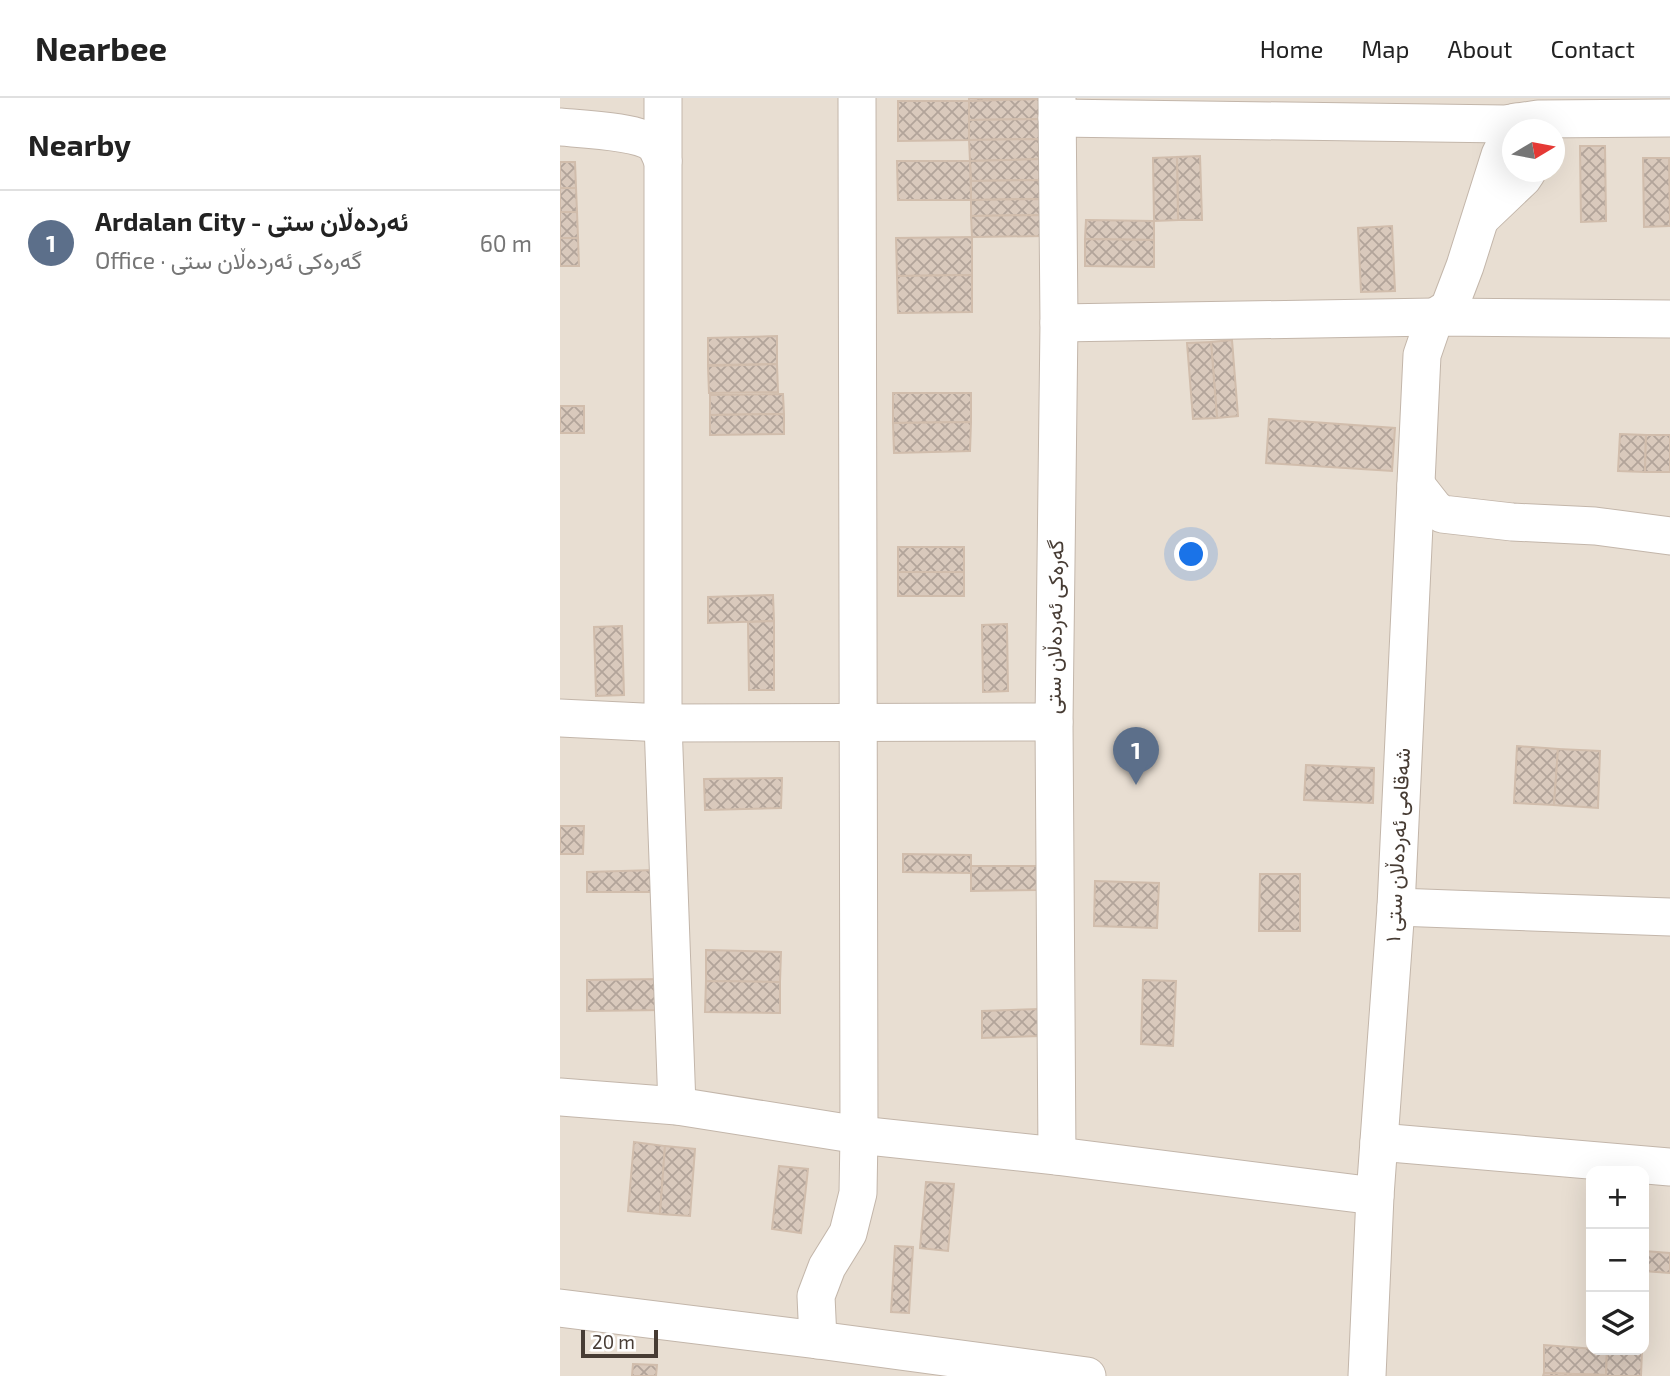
<!DOCTYPE html>
<html lang="en">
<head>
<meta charset="utf-8">
<style>
	:root { --surface:#fff; --page:#f2f2f2; --text:#222; --muted:#767676; --line:#e0e0e0; --accent:#ff1013 }
	body { margin:0; font-family:"Exo 2",Vazirmatn,sans-serif; background:var(--page); color:var(--text) }
	.controls { position:absolute; right:21px; bottom:21px; display:grid; overflow:hidden; border-radius:14px; box-shadow:0 7px 28px #0002 }
	.controls button { width:63px; height:63px; display:grid; place-items:center; padding:0; border:0; border-bottom:2px solid var(--line); background:var(--surface); color:var(--text); font:35px sans-serif }
	.compass { position:absolute; left:942px; top:21px; width:63px; height:63px; border-radius:50%; background:var(--surface); box-shadow:0 7px 28px #0002; rotate:80deg }
	.scale { position:absolute; left:21px; bottom:18px; width:77px; box-sizing:border-box; padding-left:7px; border:4px solid #473c34; border-top:0; font-size:19px; line-height:24px; white-space:nowrap; color:#473c34; -webkit-text-stroke:5px #fff; paint-order:stroke }
	.you { position:absolute; left:632px; top:457px; width:24px; height:24px; margin:-18px; border:5px solid #fff; border-radius:50%; background:#1a73e8; box-shadow:0 0 0 10px #1a73e833 }
	.badge { display:grid; place-items:center; width:46px; height:46px; border-radius:50%; background:var(--accent); color:#fff; font-size:23px; font-weight:700 }
	.pin { position:absolute; translate:-50% -58px; filter:drop-shadow(0 2px 4px #0008) }
	.pin::after { content:''; position:absolute; top:37px; width:24px; height:21px; background:inherit; clip-path:polygon(0 0,100% 0,50% 100%) }
	.list { margin:0; padding:0; list-style:none }
	h2 { display:flex; justify-content:space-between; align-items:center; height:91px; margin:0; padding:0 28px; font-size:30px }
	h2 small { font-size:23px; font-weight:400; color:var(--muted) }
	.list li { display:grid; grid-template-columns:46px 1fr auto; gap:21px; align-items:center; box-sizing:border-box; height:105px; padding:0 28px; border-top:2px solid var(--line) }
	.list b { display:block; font-size:26px; white-space:nowrap }
	.list p { margin:0; font-size:23px; white-space:nowrap; color:var(--muted) }
	.list em { font-size:23px; font-style:normal; color:var(--muted) }
	.icon { flex:none; width:38px; height:38px; fill:none; stroke:currentColor; stroke-width:2; stroke-linecap:round; stroke-linejoin:round }
	.map { position:relative; flex:none; width:1110px; height:1278px; overflow:hidden }
	header { display:flex; align-items:center; gap:42px; box-sizing:border-box; height:98px; padding:0 35px; background:var(--surface); border-bottom:2px solid var(--line) }
	header strong { font-size:33px }
	nav { display:flex; gap:38px; margin-inline-start:auto; font-size:24px }
	main { display:flex }
	aside { flex:1; background:var(--surface) }
	.map>svg:first-child { display:block }
</style>
</head>
<body>
<header>
<strong>Nearbee</strong>
<nav><a>Home</a><a>Map</a><a>About</a><a>Contact</a></nav>
</header>
<main>
<aside>
<h2>Nearby<small></small></h2>
<ul class="list">
<li><span class="badge" style="background:#5c6f8a">1</span><div><b>Ardalan City - ئەردەڵان ستی</b><p>Office · گەرەکی ئەردەڵان ستی</p></div><em>60 m</em></li>
</ul>
</aside>
<div class="map">
<svg width="1110" height="1278" viewBox="0 0 1110 1278">
	<defs>
		<pattern id="building-cross-hatch" width="8" height="8" patternUnits="userSpaceOnUse" patternTransform="scale(1.75)"><rect width="8" height="8" fill="#d9c9bc"/><path d="M0 0l8 8M0 8l8-8" fill="none" stroke="#b2a49a"/></pattern>
	</defs>
	<rect width="100%" height="100%" fill="#f4ede5"/>
	<!-- residential -->
	<path fill="#e8ded2" fill-rule="evenodd" d="M0 0H1110V1278H0ZM953 32H995V74H953ZM1031 1073H1084V1252H1031Z"/>
	<!-- building -->
	<g fill="url(#building-cross-hatch)" stroke="#d1bdac" stroke-width="2">
		<polygon points="409,0 479,0 479,1 409,3"/>
		<polygon points="479,1 480,21 409,22 409,3"/>
		<polygon points="338,3 409,3 409,42 338,43"/>
		<polygon points="480,21 481,41 409,42 409,22"/>
		<polygon points="481,41 481,61 410,63 409,42"/>
		<polygon points="1020,48 1045,48 1046,123 1021,124"/>
		<polygon points="640,58 642,122 618,122 617,59"/>
		<polygon points="617,59 618,122 594,123 593,60"/>
		<polygon points="1083,60 1109,60 1110,128 1084,129"/>
		<polygon points="481,61 482,82 411,83 410,63"/>
		<polygon points="337,63 410,63 411,102 338,102"/>
		<polygon points="0,64 15,64 16,90 0,90"/>
		<polygon points="482,82 482,101 411,102 411,83"/>
		<polygon points="0,90 16,90 17,114 0,114"/>
		<polygon points="482,101 483,117 411,118 411,102"/>
		<polygon points="0,114 17,114 18,140 0,140"/>
		<polygon points="483,117 483,138 412,139 411,118"/>
		<polygon points="526,122 594,123 594,142 525,141"/>
		<polygon points="832,128 835,193 801,194 798,130"/>
		<polygon points="412,139 412,177 337,178 336,140"/>
		<polygon points="0,140 18,140 19,168 0,168"/>
		<polygon points="525,141 594,142 594,169 525,168"/>
		<polygon points="412,177 412,214 338,215 337,178"/>
		<polygon points="217,238 217,266 148,267 148,240"/>
		<polygon points="672,242 678,318 657,320 651,244"/>
		<polygon points="651,244 657,320 633,321 627,245"/>
		<polygon points="217,266 218,294 149,295 148,268"/>
		<polygon points="333,295 411,295 411,324 333,325"/>
		<polygon points="223,296 224,316 150,317 150,297"/>
		<rect x="0" y="308" width="24" height="27"/>
		<polygon points="224,316 224,336 150,337 150,317"/>
		<polygon points="709,321 835,330 832,373 706,365"/>
		<polygon points="411,324 410,353 334,355 333,325"/>
		<polygon points="1060,336 1086,337 1085,374 1058,373"/>
		<polygon points="1086,337 1110,337 1110,374 1085,374"/>
		<rect x="338" y="449" width="66" height="25"/>
		<rect x="338" y="474" width="66" height="24"/>
		<polygon points="213,497 214,523 148,525 148,499"/>
		<polygon points="214,523 214,592 189,592 188,524"/>
		<polygon points="447,526 448,593 423,594 422,527"/>
		<polygon points="62,528 64,597 36,598 34,529"/>
		<polygon points="957,648 998,651 994,707 954,705"/>
		<polygon points="998,651 1040,653 1038,710 994,707"/>
		<polygon points="746,667 814,670 813,705 744,702"/>
		<polygon points="222,680 221,710 145,712 144,681"/>
		<polygon points="0,728 24,728 23,756 0,756"/>
		<polygon points="343,756 411,757 411,775 343,774"/>
		<polygon points="411,768 478,768 478,792 411,793"/>
		<polygon points="96,772 96,794 27,794 27,774"/>
		<polygon points="700,776 740,776 740,833 699,833"/>
		<polygon points="535,783 599,785 597,830 534,828"/>
		<polygon points="146,852 221,854 220,884 146,883"/>
		<polygon points="104,881 103,912 27,913 27,882"/>
		<polygon points="583,882 616,883 613,948 581,946"/>
		<polygon points="146,883 220,884 220,915 145,914"/>
		<polygon points="479,911 480,938 422,940 422,913"/>
		<polygon points="74,1044 105,1048 100,1116 68,1113"/>
		<polygon points="105,1048 135,1051 130,1118 100,1116"/>
		<polygon points="219,1068 248,1071 241,1135 212,1131"/>
		<polygon points="366,1084 394,1086 388,1153 360,1150"/>
		<polygon points="335,1148 353,1149 349,1215 331,1214"/>
		<polygon points="1084,1153 1110,1155 1110,1175 1084,1173"/>
		<polygon points="984,1247 1047,1252 1046,1277 984,1275"/>
		<polygon points="1047,1252 1082,1252 1081,1278 1046,1278"/>
		<polygon points="73,1266 97,1267 96,1278 72,1278"/>
		<polygon points="984,1275 1046,1277 983,1278"/>
	</g>
	<g fill="none" stroke-linecap="round" stroke-linejoin="round">
		<defs>
			<g id="minor">
				<polyline points="103,0 103,625 117,1008"/>
				<polyline points="497,0 499,225 494,624 497,1058"/>
				<polyline points="497,20 945,26 978,21 1110,20"/>
				<path d="M0 29C21 31 80 33 95 47 98 51 101 59 103 63"/>
				<polyline points="921,120 963,80 967,74"/>
				<polyline points="499,225 875,219 1110,221"/>
				<polyline points="856,387 874,410 882,416 952,424 1035,428 1110,438"/>
				<polyline points="0,620 103,625 494,624"/>
				<polyline points="836,809 1110,819"/>
				<polyline points="0,999 117,1008 299,1037 497,1058 815,1098"/>
				<polyline points="819,1044 1110,1069"/>
				<polyline points="0,1210 258,1242 527,1278"/>
				<polyline points="258,1242 256,1198 267,1169 288,1135 298,1095 299,1037 297,0"/>
				<polyline points="807,1278 815,1098 836,809 862,257 875,219 889,210 905,168 940,57 956,24"/>
			</g>
		</defs>
		<!-- minor casing -->
		<use href="#minor" stroke="#c3b6aa" stroke-width="39"/>
		<!-- minor -->
		<use href="#minor" stroke="#fff" stroke-width="37"/>
	</g>
	<g text-anchor="middle" stroke-width="5" stroke-linejoin="round" paint-order="stroke">
		<!-- street labels -->
		<g font-size="21" fill="#473c34" stroke="#fff">
			<text transform="translate(495 529) rotate(-89)" y="7">گەرەکی ئەردەڵان ستی</text>
			<text transform="translate(838 747) rotate(-87)" y="7">شەقامی ئەردەڵان ستی ١</text>
		</g>
	</g>
</svg>
<div class="controls">
<button>+</button>
<button>−</button>
<button><svg class="icon" aria-label="layers" viewBox="0 0 24 24"><path d="M12 4l9 5-9 5-9-5zM3 14l9 5 9-5"/></svg></button>
</div>
<svg class="compass" viewBox="-18 -18 36 36"><path d="M0-13l5 13h-10z" fill="#e53935"/><path d="M0 13l5-13h-10z" fill="#767676"/></svg>
<div class="scale">20 m</div>
<div class="you"></div>
<div class="pin badge" style="left:576px;top:687px;background:#5c6f8a">1</div>
</div>
</main>
</body>
</html>
